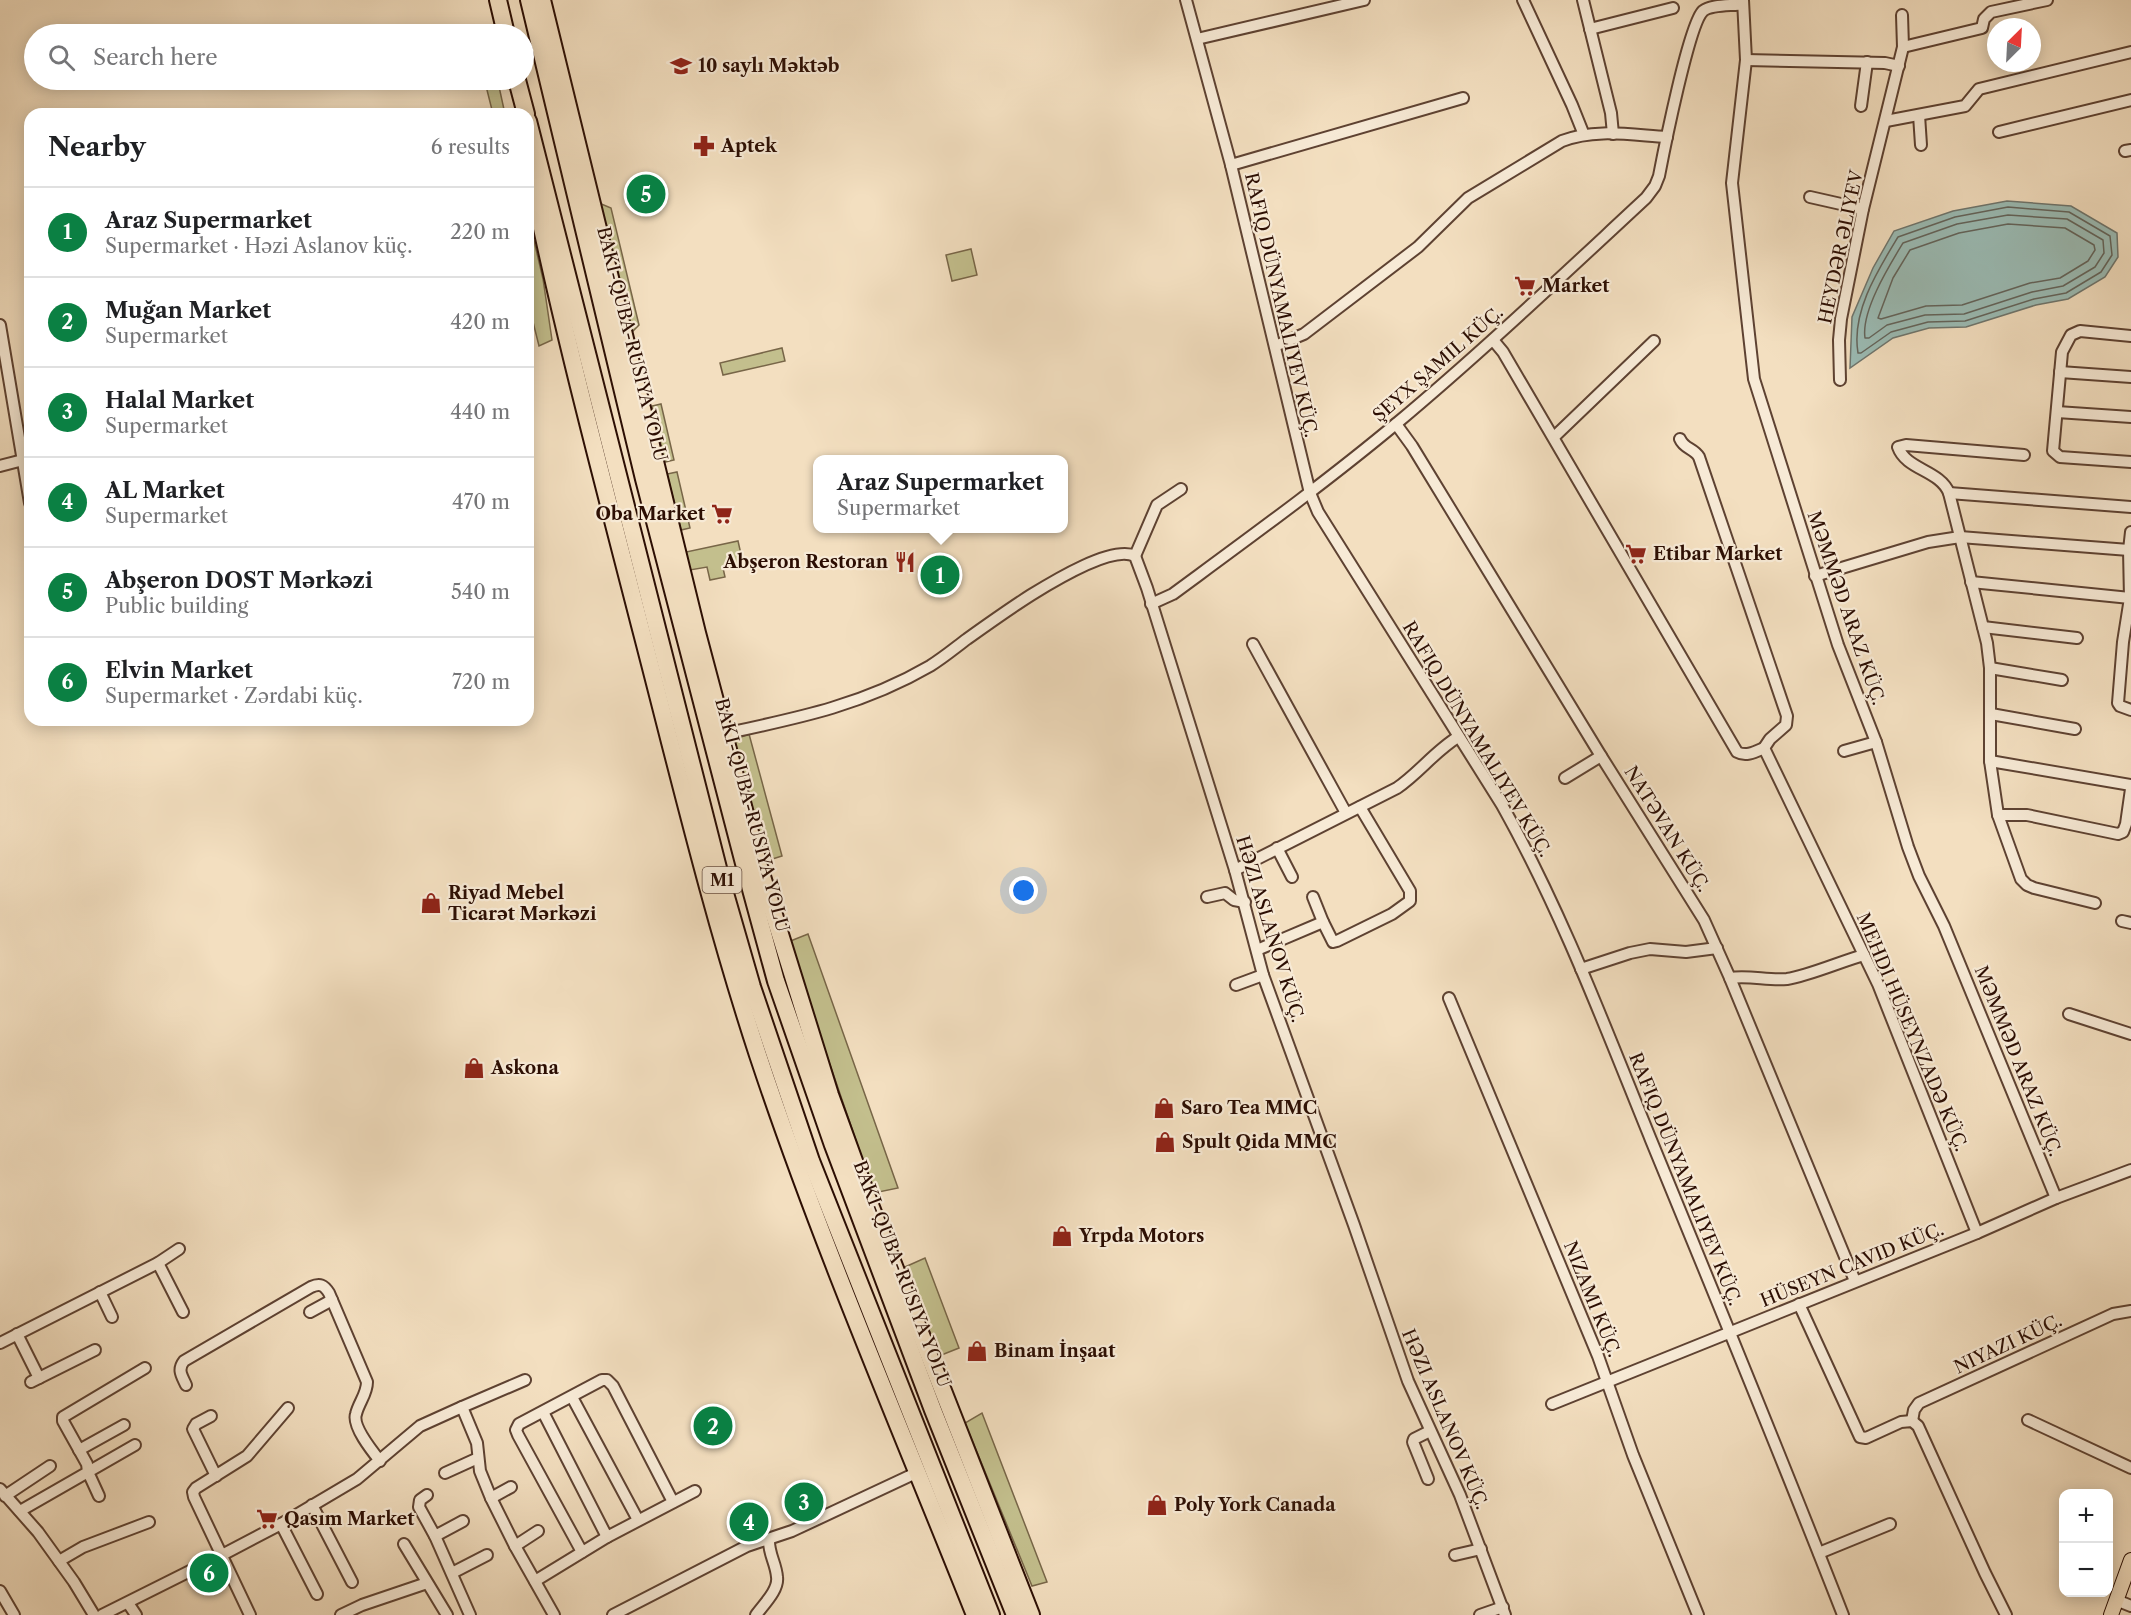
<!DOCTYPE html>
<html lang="en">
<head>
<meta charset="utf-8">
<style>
	:root { --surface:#fff; --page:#f2f2f2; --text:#202124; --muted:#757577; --line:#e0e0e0; --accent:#0b8043 }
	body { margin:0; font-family:"Libre Caslon Text",serif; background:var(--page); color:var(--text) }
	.controls { position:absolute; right:18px; bottom:18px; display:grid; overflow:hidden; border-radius:12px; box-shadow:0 3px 15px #0003 }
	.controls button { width:54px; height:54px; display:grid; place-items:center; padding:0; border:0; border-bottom:2px solid var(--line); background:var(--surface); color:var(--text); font:30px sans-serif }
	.compass { position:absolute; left:1987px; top:18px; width:54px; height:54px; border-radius:50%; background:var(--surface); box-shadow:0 3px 15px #0003; rotate:24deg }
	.you { position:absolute; left:1024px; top:891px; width:21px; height:21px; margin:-15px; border:4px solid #fff; border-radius:50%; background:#1a73e8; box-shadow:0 0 0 9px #1a73e833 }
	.badge { display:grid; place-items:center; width:39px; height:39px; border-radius:50%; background:var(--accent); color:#fff; font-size:20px; font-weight:700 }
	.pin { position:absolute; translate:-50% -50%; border:3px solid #fff; box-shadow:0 2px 6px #0006 }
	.popup { position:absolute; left:813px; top:455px; width:255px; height:78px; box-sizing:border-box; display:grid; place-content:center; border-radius:12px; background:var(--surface); filter:drop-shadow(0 2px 4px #0005); font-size:20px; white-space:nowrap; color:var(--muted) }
	.popup b { font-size:22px; color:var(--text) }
	.popup::after { content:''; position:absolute; left:50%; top:100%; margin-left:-12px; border:12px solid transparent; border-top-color:var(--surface) }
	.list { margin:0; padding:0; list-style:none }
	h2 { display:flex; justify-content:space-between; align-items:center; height:78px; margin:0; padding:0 24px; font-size:26px }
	h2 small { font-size:20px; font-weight:400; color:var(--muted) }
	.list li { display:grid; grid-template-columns:39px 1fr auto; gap:18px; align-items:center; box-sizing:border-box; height:90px; padding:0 24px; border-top:2px solid var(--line) }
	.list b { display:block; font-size:22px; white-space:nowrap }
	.list p { margin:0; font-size:20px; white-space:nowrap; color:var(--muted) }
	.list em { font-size:20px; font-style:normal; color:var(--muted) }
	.icon { flex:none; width:33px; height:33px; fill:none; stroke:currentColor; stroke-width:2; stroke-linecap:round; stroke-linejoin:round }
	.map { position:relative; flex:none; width:2131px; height:1615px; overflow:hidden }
	.search { position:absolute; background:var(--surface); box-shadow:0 3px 15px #0003; left:24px; top:24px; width:510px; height:66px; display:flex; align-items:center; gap:15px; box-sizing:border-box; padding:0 21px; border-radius:33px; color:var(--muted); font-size:22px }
	.panel { position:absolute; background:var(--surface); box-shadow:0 3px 15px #0003; left:24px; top:108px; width:510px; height:618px; border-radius:18px }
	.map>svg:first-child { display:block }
</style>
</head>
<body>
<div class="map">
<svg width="2131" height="1615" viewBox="0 0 2131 1615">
	<rect width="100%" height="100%" fill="#f3dfc0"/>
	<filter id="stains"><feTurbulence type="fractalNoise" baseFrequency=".00333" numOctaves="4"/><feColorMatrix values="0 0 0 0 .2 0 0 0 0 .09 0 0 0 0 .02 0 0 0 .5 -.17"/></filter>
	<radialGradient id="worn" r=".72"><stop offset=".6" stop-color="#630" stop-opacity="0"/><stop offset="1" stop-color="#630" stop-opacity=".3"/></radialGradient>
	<!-- green -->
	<g fill="#c3bf8d" stroke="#786648" stroke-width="1.5">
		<polygon points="498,82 505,114 493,114 486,86"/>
		<polygon points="599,203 611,208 639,325 631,333"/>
		<polygon points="528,215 543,279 552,340 539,346 528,302"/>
		<polygon points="971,249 977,275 952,281 946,255"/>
		<polygon points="782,348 785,361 723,375 720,363"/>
		<polygon points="661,404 674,460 665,462 652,406"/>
		<polygon points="677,472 690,528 681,530 667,474"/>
		<polygon points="738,541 743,563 723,568 725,577 710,580 707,567 690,570 686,552"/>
		<polygon points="749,734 782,856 766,861 733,740"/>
		<polygon points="808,934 898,1188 874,1193 788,942"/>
		<polygon points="925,1258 959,1348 939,1356 905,1267"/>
		<polygon points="982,1413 1047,1582 1032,1586 965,1423"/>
	</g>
	<!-- water -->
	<polygon fill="#9bbcb5" stroke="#6f766e" stroke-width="1.5" points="2007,201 2071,206 2117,233 2118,257 2105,277 2068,299 2036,305 1966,327 1929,328 1893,338 1850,368 1852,317 1873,268 1894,231 1953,211"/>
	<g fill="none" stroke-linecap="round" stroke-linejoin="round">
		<!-- shore -->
		<g stroke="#64655c" stroke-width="1.5">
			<path d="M2008 207 2069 212 2110 236 2112 255 2101 272 2066 293 2034 299 1965 321 1928 322 1891 332 1861 353H1858C1851 312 1878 270 1898 237L1955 217Z"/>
			<path d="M2008 215 2067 219 2103 240 2104 253 2095 267 2063 286 2032 292 1964 314 1925 315 1887 325 1869 338H1865C1861 311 1889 266 1903 243L1957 224Z"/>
			<polygon points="2008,224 2065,228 2094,245 2095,250 2088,261 2060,278 2030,283 1962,305 1926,306 1881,319 1878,318 1893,278 1910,250 1959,233"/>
		</g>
		<defs>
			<g id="minor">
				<path d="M1186 0 1231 165 1310 493 1318 512 1502 805C1562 912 1605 1027 1651 1140 1716 1298 1781 1456 1843 1615"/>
				<polyline points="1523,0 1572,105 1584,135"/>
				<polyline points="1583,0 1611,113 1613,134"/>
				<polyline points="1743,0 1746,60 1732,183 1754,379 1838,645 1876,742 1908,847 1919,876 1944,926 2056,1198"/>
				<polyline points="1590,29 1673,8"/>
				<polyline points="1197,39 1364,0"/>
				<polyline points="1903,47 1982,28 1984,19 1991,12 2047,0"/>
				<polyline points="1746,60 1885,63 1899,66"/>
				<polyline points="1861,106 1867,62"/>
				<polyline points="1919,115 1921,145"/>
				<polyline points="1886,121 1965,106 1979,89 2131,52"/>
				<polyline points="1999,132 2131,100"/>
				<polyline points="2125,151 2131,150"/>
				<polyline points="1231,165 1463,98"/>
				<polyline points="1810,197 1863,209"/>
				<polyline points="0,325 30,503"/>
				<polyline points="2131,336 2080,331 2071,335 2062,352 2053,451 2060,457 2131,462"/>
				<path d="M1493 340 1503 352C1582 485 1658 619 1737 752 1746 757 1755 752 1764 748L1878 984 1977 1233"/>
				<path d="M1275 346 1304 334 1418 247 1468 198 1562 141C1595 128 1632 135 1667 137"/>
				<polyline points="2060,372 2131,377"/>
				<polyline points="1840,380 1839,340 1841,319 1863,209 1903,47 1902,15"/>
				<polyline points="2057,412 2131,417"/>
				<polyline points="1396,424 1412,446 1601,756 1704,920 1730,978 1855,1281"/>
				<polyline points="1554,437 1654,341"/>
				<path d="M1680 439C1684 449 1694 448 1699 457L1787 716 1786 725 1770 739 1764 748"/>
				<path d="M2024 455 1906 445 1898 447C1906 470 1940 470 1949 493L1987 643 1990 668V761L1998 815 2021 879 2027 885 2034 888 2095 903"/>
				<polyline points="0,466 23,460"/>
				<polyline points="1949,493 2131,507"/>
				<polyline points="2131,532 2129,550 2130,598 2123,642 2118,703 2120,706 2131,710"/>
				<polyline points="1135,556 1157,505 1181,489"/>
				<polyline points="1815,576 1928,542 1960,537 2129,550"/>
				<polyline points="1971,582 2130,598"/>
				<path d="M1151 604 1173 594C1249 538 1325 483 1397 423 1483 351 1564 274 1646 198L1655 186 1659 176C1664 150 1689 24 1703 11 1712 4 1732 6 1743 4"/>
				<polyline points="1983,627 2077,638"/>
				<polyline points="1253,644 1346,813"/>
				<polyline points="1990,668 2062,680"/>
				<polyline points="1991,714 2075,729"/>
				<path d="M723 734C798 718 863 705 930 666 943 658 955 648 967 639 988 624 1009 609 1031 595 1052 582 1112 545 1135 556L1147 588 1235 870 1263 975 1354 1225 1408 1381 1460 1495 1505 1615"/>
				<polyline points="1844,751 1876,742"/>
				<polyline points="1990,761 2131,785"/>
				<polyline points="1565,778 1601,756"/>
				<polyline points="1998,815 2027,815 2118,834 2123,832 2126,824 2131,789"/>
				<polyline points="1277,848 1292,877"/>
				<path d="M1235 870 1397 788C1419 773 1435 751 1458 737"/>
				<polyline points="1207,897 1225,893 1234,900 1245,902"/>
				<polyline points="1313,897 1323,922"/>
				<polyline points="2122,921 2131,923"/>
				<polyline points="1257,950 1323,922 1333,942 1337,941 1392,914 1410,901 1410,891 1360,807"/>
				<polyline points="1581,969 1630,953 1650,949 1686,952 1717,948"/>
				<path d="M1730 978C1750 975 1768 981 1787 979 1808 976 1842 961 1864 955"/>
				<polyline points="1236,985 1263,975"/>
				<polyline points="1449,998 1598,1356 1633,1455 1698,1615"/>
				<polyline points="2069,1014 2131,1034"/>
				<polyline points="158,1263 183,1312"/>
				<polyline points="100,1292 112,1317"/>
				<polyline points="1799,1304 1860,1437 1866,1438 1901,1422 1912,1421 1918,1426 1985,1573 2006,1615"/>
				<polyline points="310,1312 332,1300"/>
				<polyline points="17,1334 39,1378"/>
				<polyline points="0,1343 158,1263 179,1249"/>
				<polyline points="31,1382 95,1350"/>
				<path d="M186 1385C182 1376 177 1370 184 1361L311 1287C320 1283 324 1285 329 1293L367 1382C367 1394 359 1402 356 1414 352 1426 372 1451 380 1461"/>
				<polyline points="572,1397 638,1520"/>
				<polyline points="1552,1404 1977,1233 2056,1198 2131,1170"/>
				<polyline points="462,1407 525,1380"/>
				<polyline points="543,1412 607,1537"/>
				<polyline points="211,1416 196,1424 193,1429 216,1476"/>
				<polyline points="2028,1420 2131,1468"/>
				<polyline points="1912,1421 1914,1410 1919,1403 2113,1314 2131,1311"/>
				<polyline points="79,1450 124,1425"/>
				<polyline points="445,1473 478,1458"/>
				<polyline points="1428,1479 1413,1442 1414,1439 1430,1431"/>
				<polyline points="0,1489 38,1532 74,1582 94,1615"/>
				<polyline points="427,1495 420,1500 419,1507 435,1536 470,1615"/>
				<polyline points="5,1496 50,1466"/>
				<polyline points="99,1496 88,1472 135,1445"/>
				<polyline points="491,1498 511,1487"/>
				<polyline points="312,1505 352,1582"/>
				<polyline points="20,1511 88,1472 87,1464 63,1421 63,1417 145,1368"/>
				<polyline points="281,1524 317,1594"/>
				<polyline points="435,1536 463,1521"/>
				<polyline points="404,1544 447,1615"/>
				<polyline points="515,1546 538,1531"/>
				<polyline points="582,1552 518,1435 516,1430 519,1424 602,1380 607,1380 613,1386 673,1502"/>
				<polyline points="1819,1553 1890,1524"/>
				<polyline points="1455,1555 1481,1549"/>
				<polyline points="59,1561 83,1547 149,1522"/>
				<polyline points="452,1573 487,1555"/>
				<polyline points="535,1581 607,1537 695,1491"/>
				<polyline points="0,1591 14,1615"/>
				<polyline points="2116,1600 2131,1606"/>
				<polyline points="128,1603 136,1615"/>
				<polyline points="102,1615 222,1555 281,1524 357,1479 420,1426 462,1407 477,1443 480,1471 491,1498 515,1546 554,1615"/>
				<polyline points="250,1615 194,1497 193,1492 196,1488 247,1456 288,1408"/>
				<polyline points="341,1615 362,1605 427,1583"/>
				<polyline points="613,1615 747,1546 792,1531 918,1472"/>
				<path d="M756 1615C763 1605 779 1590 777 1577 776 1563 768 1553 769 1539"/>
				<polyline points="1480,1615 1503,1607"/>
			</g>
			<polyline id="major" points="2111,1615 2131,1560"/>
			<g id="highway">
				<polyline points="498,0 506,34"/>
				<polyline points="529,0 644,479 746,871 776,981 833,1145 933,1410 1015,1615"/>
				<polyline points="542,0 697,633 760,870 830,1095 870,1205 1031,1615"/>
				<polyline points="517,80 526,114"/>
				<polyline points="528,121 720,876 752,987 811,1161 991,1615"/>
				<path d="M530 171C561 325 602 477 641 629 678 771 712 915 758 1055 821 1245 901 1429 975 1615"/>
			</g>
		</defs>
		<!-- minor casing -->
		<use href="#minor" stroke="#5e4232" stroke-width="14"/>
		<!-- major casing -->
		<use href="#major" stroke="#2c0e03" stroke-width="16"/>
		<!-- highway casing -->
		<use href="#highway" stroke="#2c0e03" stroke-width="20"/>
		<!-- minor -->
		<use href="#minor" stroke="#f7ead6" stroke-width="10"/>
		<!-- major -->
		<use href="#major" stroke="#f3dfc0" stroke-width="14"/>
		<!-- highway -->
		<use href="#highway" stroke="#f3dfc0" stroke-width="16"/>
	</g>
	<!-- icons -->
	<defs>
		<symbol id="school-bare" viewBox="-9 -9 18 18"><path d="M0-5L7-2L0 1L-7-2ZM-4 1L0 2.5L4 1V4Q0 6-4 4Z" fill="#8f2418" stroke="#f7ead6" stroke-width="2.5" paint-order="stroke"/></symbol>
		<symbol id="pharmacy-bare" viewBox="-9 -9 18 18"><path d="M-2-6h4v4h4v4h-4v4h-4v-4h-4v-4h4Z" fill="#8f2418" stroke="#f7ead6" stroke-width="2.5" paint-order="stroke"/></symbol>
		<symbol id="supermarket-bare" viewBox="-9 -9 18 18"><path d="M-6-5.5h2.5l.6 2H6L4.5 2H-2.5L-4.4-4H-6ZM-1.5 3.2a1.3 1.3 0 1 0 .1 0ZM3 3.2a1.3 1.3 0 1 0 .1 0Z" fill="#8f2418" stroke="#f7ead6" stroke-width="2.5" paint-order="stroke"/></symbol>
		<symbol id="restaurant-bare" viewBox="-9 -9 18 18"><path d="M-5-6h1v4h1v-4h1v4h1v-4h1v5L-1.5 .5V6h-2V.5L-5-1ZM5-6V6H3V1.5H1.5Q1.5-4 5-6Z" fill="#8f2418" stroke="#f7ead6" stroke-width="2.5" paint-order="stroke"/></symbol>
		<symbol id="shop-bare" viewBox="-9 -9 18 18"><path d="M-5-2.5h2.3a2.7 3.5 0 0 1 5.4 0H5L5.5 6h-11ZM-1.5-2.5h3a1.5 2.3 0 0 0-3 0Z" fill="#8f2418" stroke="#f7ead6" stroke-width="2.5" paint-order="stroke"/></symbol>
	</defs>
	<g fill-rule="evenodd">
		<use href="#school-bare" x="666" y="51" width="30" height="30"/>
		<use href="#pharmacy-bare" x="689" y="131" width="30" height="30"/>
		<use href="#supermarket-bare" x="1510" y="271" width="30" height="30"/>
		<use href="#supermarket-bare" x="707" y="499" width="30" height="30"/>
		<use href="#supermarket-bare" x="1621" y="539" width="30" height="30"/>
		<use href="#restaurant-bare" x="890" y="547" width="30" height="30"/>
		<use href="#shop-bare" x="416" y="888" width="30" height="30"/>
		<use href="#shop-bare" x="459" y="1053" width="30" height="30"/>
		<use href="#shop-bare" x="1149" y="1093" width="30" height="30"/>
		<use href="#shop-bare" x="1150" y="1127" width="30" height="30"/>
		<use href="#shop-bare" x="1047" y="1221" width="30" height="30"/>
		<use href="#shop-bare" x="962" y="1336" width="30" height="30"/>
		<use href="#shop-bare" x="1142" y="1490" width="30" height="30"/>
		<use href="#supermarket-bare" x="252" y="1504" width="30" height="30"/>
	</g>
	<g text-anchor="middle" stroke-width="4.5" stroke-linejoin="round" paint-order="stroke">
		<!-- shield labels -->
		<rect fill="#f7ead6" stroke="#695042" stroke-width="1.5" x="702.5" y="867" width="39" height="26" rx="4.5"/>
		<g font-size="16" font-weight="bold" fill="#2c0e03">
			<text x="722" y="886">M1</text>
		</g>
		<!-- poi labels -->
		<g font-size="18" font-weight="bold" fill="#2c0e03" stroke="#f7ead6" text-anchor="start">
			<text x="698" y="72">10 saylı Məktəb</text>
			<text x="721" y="152">Aptek</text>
			<text x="1542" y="292">Market</text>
			<text x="705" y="520" text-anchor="end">Oba Market</text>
			<text x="1653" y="560">Etibar Market</text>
			<text x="888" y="568" text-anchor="end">Abşeron Restoran</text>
			<text x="448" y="899">Riyad Mebel<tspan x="448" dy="21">Ticarət Mərkəzi</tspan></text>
			<text x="491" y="1074">Askona</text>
			<text x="1181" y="1114">Saro Tea MMC</text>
			<text x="1182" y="1148">Spult Qida MMC</text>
			<text x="1079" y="1242">Yrpda Motors</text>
			<text x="994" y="1357">Binam İnşaat</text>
			<text x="1174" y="1511">Poly York Canada</text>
			<text x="284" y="1525">Qasım Market</text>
		</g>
		<!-- street labels -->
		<g font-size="18" fill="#2c0e03" stroke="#f7ead6">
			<text transform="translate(1841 247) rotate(-78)" y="6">HEYDƏR ƏLIYEV</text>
			<text transform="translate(1281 305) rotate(77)" y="6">RAFIQ DÜNYAMALIYEV KÜÇ.</text>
			<text transform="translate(632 344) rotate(76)" y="6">BAKI-QUBA-RUSIYA YOLU</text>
			<text transform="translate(1438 364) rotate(-41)" y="6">ŞEYX ŞAMIL KÜÇ.</text>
			<text transform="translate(1846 608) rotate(71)" y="6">MƏMMƏD ARAZ KÜÇ.</text>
			<text transform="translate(1477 739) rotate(59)" y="6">RAFIQ DÜNYAMALIYEV KÜÇ.</text>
			<text transform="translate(752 815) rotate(75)" y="6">BAKI-QUBA-RUSIYA YOLU</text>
			<text transform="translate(1667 829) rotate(58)" y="6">NATƏVAN KÜÇ.</text>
			<text transform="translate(1270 929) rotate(73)" y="6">HƏZI ASLANOV KÜÇ.</text>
			<text transform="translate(1912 1032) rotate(67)" y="6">MEHDI HÜSEYNZADƏ KÜÇ.</text>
			<text transform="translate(2018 1061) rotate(68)" y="6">MƏMMƏD ARAZ KÜÇ.</text>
			<text transform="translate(1685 1179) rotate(68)" y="6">RAFIQ DÜNYAMALIYEV KÜÇ.</text>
			<text transform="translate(1852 1265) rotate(-22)" y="6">HÜSEYN CAVID KÜÇ.</text>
			<text transform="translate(902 1274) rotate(69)" y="6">BAKI-QUBA-RUSIYA YOLU</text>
			<text transform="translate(1592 1299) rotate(68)" y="6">NIZAMI KÜÇ.</text>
			<text transform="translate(2008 1344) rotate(-25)" y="6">NIYAZI KÜÇ.</text>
			<text transform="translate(1445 1419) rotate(67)" y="6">HƏZI ASLANOV KÜÇ.</text>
		</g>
	</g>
	<rect width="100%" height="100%" filter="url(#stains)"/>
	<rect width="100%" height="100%" fill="url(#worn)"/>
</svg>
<div class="controls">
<button>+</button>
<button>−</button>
</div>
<svg class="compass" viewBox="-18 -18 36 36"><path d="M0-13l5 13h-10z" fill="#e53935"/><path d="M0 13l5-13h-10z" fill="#757577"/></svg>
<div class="you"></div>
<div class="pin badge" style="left:940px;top:575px">1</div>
<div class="popup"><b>Araz Supermarket</b>Supermarket</div>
<div class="pin badge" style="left:713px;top:1426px">2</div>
<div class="pin badge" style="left:804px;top:1502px">3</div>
<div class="pin badge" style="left:749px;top:1522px">4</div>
<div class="pin badge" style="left:646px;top:194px">5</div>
<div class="pin badge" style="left:209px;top:1573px">6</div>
<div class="search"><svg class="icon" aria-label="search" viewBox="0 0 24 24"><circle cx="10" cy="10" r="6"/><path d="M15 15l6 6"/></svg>Search here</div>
<section class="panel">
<h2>Nearby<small>6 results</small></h2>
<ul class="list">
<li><span class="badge">1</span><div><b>Araz Supermarket</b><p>Supermarket · Həzi Aslanov küç.</p></div><em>220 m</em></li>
<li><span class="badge">2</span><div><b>Muğan Market</b><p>Supermarket</p></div><em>420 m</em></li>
<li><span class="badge">3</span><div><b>Halal Market</b><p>Supermarket</p></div><em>440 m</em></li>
<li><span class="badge">4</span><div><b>AL Market</b><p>Supermarket</p></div><em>470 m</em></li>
<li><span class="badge">5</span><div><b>Abşeron DOST Mərkəzi</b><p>Public building</p></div><em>540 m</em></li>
<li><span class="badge">6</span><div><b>Elvin Market</b><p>Supermarket · Zərdabi küç.</p></div><em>720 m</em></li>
</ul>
</section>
</div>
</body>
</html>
